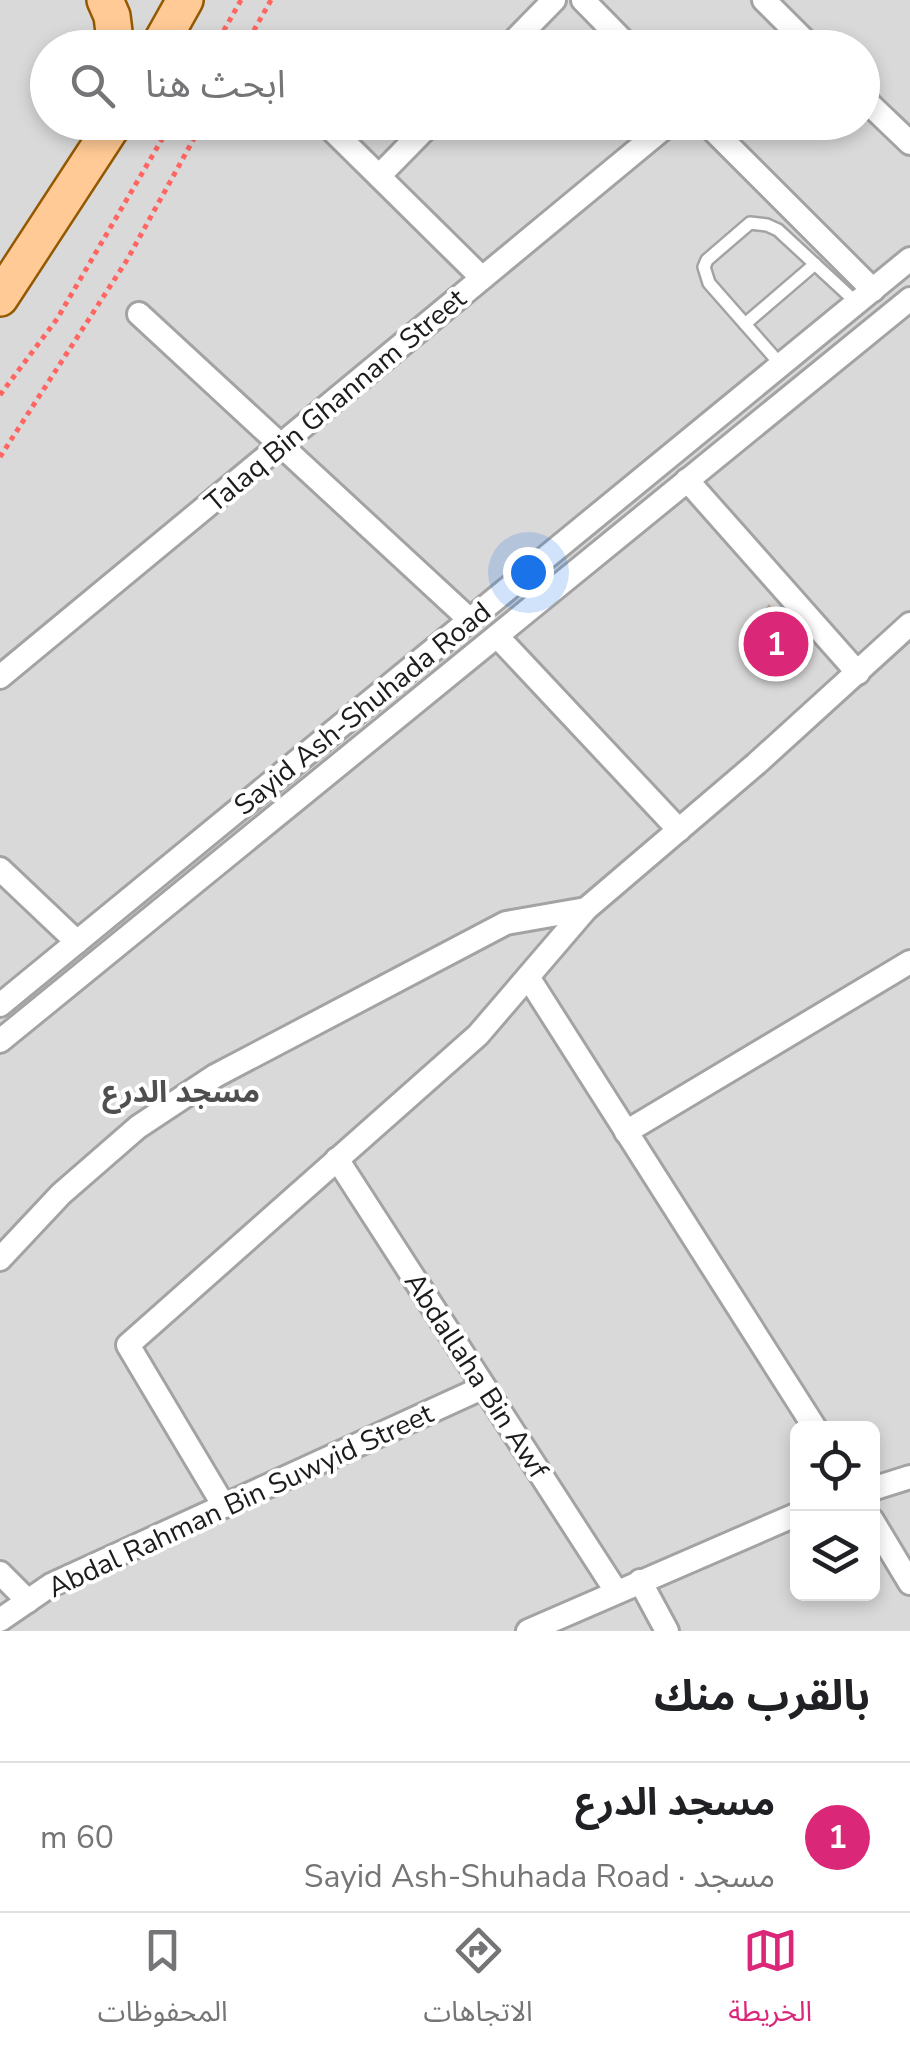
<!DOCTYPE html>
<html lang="ar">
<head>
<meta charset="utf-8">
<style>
	:root { --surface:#fff; --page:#f2f2f2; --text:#202124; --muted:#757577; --line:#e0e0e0; --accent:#db2777 }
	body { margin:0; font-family:"Nunito Sans","Noto Sans Arabic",sans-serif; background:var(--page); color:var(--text); direction:rtl }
	.controls { position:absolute; right:30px; bottom:30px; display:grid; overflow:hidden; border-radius:15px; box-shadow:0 5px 15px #0003 }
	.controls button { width:90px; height:90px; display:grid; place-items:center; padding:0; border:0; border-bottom:2px solid var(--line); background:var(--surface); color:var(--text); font:50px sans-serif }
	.you { position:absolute; left:528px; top:572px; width:35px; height:35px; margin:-25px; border:8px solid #fff; border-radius:50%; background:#1a73e8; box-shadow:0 0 0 15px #1a73e833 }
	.badge { display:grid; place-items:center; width:65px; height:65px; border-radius:50%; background:var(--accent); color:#fff; font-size:32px; font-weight:700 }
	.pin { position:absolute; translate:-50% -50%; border:5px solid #fff; box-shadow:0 2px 10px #0006 }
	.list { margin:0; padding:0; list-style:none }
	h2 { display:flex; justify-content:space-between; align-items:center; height:130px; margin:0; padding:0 40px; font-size:42px }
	h2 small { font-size:32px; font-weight:400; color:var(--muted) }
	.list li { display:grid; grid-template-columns:65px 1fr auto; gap:30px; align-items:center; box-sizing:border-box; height:150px; padding:0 40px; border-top:2px solid var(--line) }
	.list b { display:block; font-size:38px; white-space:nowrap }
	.list p { margin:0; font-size:32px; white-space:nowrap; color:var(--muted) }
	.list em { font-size:32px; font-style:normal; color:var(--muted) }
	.icon { flex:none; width:55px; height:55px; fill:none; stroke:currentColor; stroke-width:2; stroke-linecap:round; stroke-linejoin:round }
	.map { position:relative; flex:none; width:910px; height:1631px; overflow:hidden; direction:ltr }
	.search { position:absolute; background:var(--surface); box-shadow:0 5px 15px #0003; left:30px; right:30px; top:30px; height:110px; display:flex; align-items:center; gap:25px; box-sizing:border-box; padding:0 35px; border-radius:55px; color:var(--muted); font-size:38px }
	.sheet { height:280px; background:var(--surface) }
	nav { display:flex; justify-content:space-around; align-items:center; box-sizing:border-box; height:140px; border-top:2px solid var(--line); background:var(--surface); font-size:28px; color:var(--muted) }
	nav a { display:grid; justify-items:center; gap:5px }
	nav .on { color:var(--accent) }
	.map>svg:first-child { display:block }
</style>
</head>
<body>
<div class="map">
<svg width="910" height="1631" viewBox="0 0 910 1631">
	<rect width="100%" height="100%" fill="#eee9e1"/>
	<!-- residential -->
	<path fill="#dad9d9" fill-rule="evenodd" d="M0 0H910V1631H0ZM48 48H862V122H48ZM798 1428H872V1594H798Z"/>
	<!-- building -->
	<polygon fill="#c6bab4" stroke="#c1aea2" stroke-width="2.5" points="769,606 809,650 783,677 743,639"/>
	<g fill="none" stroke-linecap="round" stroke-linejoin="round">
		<defs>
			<g id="service">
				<polyline points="745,324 815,264"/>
				<polyline points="781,365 709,283 704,267 707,260 750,223 767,225 778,230 857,303"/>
			</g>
			<g id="minor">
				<polyline points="583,0 630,48"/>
				<polyline points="764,0 812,48"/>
				<polyline points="507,48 554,0"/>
				<polyline points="862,97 910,143"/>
				<polyline points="324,122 482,278"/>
				<polyline points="705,122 873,290"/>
				<polyline points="379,176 432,122"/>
				<polyline points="139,314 470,620"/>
				<polyline points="687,480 858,673"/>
				<polyline points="497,636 679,830"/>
				<polyline points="0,677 671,122"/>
				<polyline points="0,869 77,942"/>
				<polyline points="528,977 815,1428"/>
				<polyline points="0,1005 910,259"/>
				<polyline points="0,1041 910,299"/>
				<polyline points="626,1132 910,962"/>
				<polyline points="337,1159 616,1591"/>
				<polyline points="0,1259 61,1194 138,1127 215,1076 506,923 586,909"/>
				<polyline points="872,1489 910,1477"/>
				<polyline points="224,1506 128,1345 478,1035 586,909 756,764 910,624"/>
				<polyline points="872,1520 910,1583"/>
				<polyline points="0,1573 28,1601"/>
				<polyline points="640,1581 667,1631"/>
				<polyline points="0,1620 51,1585 484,1387"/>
				<polyline points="528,1631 798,1514"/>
			</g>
			<g id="primary">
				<polyline points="105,0 112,16 116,48"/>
				<polyline points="158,48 185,0"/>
				<polyline points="0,298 115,122"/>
			</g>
		</defs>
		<!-- service casing -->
		<use href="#service" stroke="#a3a3a3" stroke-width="16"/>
		<!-- minor casing -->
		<use href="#minor" stroke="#a3a3a3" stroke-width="28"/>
		<!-- primary casing -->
		<use href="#primary" stroke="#945900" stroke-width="40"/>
		<!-- path -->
		<g stroke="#ff6661" stroke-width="5" stroke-dasharray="5 5" stroke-linecap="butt">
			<polyline points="214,48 241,0"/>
			<polyline points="244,48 271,0"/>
			<polyline points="0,395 57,319 172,122"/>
			<polyline points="0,457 127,260 203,122"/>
		</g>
		<!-- service -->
		<use href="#service" stroke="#fff" stroke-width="11"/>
		<!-- minor -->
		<use href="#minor" stroke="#fff" stroke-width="22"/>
		<!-- primary -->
		<use href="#primary" stroke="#ffca95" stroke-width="35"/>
	</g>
	<g text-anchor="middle" stroke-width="8" stroke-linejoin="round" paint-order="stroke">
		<!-- street labels -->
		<g font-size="28" fill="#1c1c1c" stroke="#fff">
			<text transform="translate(335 400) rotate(-40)" y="10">Talaq Bin Ghannam Street</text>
			<text transform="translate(362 708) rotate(-39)" y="10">Sayid Ash-Shuhada Road</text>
			<text transform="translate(477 1375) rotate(57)" y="10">Abdallaha Bin Awf</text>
			<text transform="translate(240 1500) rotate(-25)" y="10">Abdal Rahman Bin Suwyid Street</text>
		</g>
		<!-- neighbourhood labels -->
		<g font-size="30" font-weight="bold" fill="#4f4f4f" stroke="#fff">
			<text x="181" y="1102">مسجد الدرع</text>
		</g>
	</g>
</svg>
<div class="controls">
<button><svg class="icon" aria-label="locate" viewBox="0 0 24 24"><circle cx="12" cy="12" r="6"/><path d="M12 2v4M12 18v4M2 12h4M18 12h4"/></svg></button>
<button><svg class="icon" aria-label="layers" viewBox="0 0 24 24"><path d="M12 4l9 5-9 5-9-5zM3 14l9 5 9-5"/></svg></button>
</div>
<div class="you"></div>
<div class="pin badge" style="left:776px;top:644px">1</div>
<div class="search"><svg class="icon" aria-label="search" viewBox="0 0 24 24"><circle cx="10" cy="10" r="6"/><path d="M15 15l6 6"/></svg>ابحث هنا</div>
</div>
<section class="sheet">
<h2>بالقرب منك<small></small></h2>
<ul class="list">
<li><span class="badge">1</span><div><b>مسجد الدرع</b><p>مسجد · Sayid Ash-Shuhada Road</p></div><em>60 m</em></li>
</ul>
</section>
<nav>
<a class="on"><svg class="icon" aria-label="map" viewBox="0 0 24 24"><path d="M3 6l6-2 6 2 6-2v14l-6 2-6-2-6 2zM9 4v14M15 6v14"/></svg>الخريطة</a>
<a><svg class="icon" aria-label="directions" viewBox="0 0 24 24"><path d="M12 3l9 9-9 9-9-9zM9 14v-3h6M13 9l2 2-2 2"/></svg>الاتجاهات</a>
<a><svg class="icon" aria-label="saved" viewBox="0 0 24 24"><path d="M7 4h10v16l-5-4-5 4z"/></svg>المحفوظات</a>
</nav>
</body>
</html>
